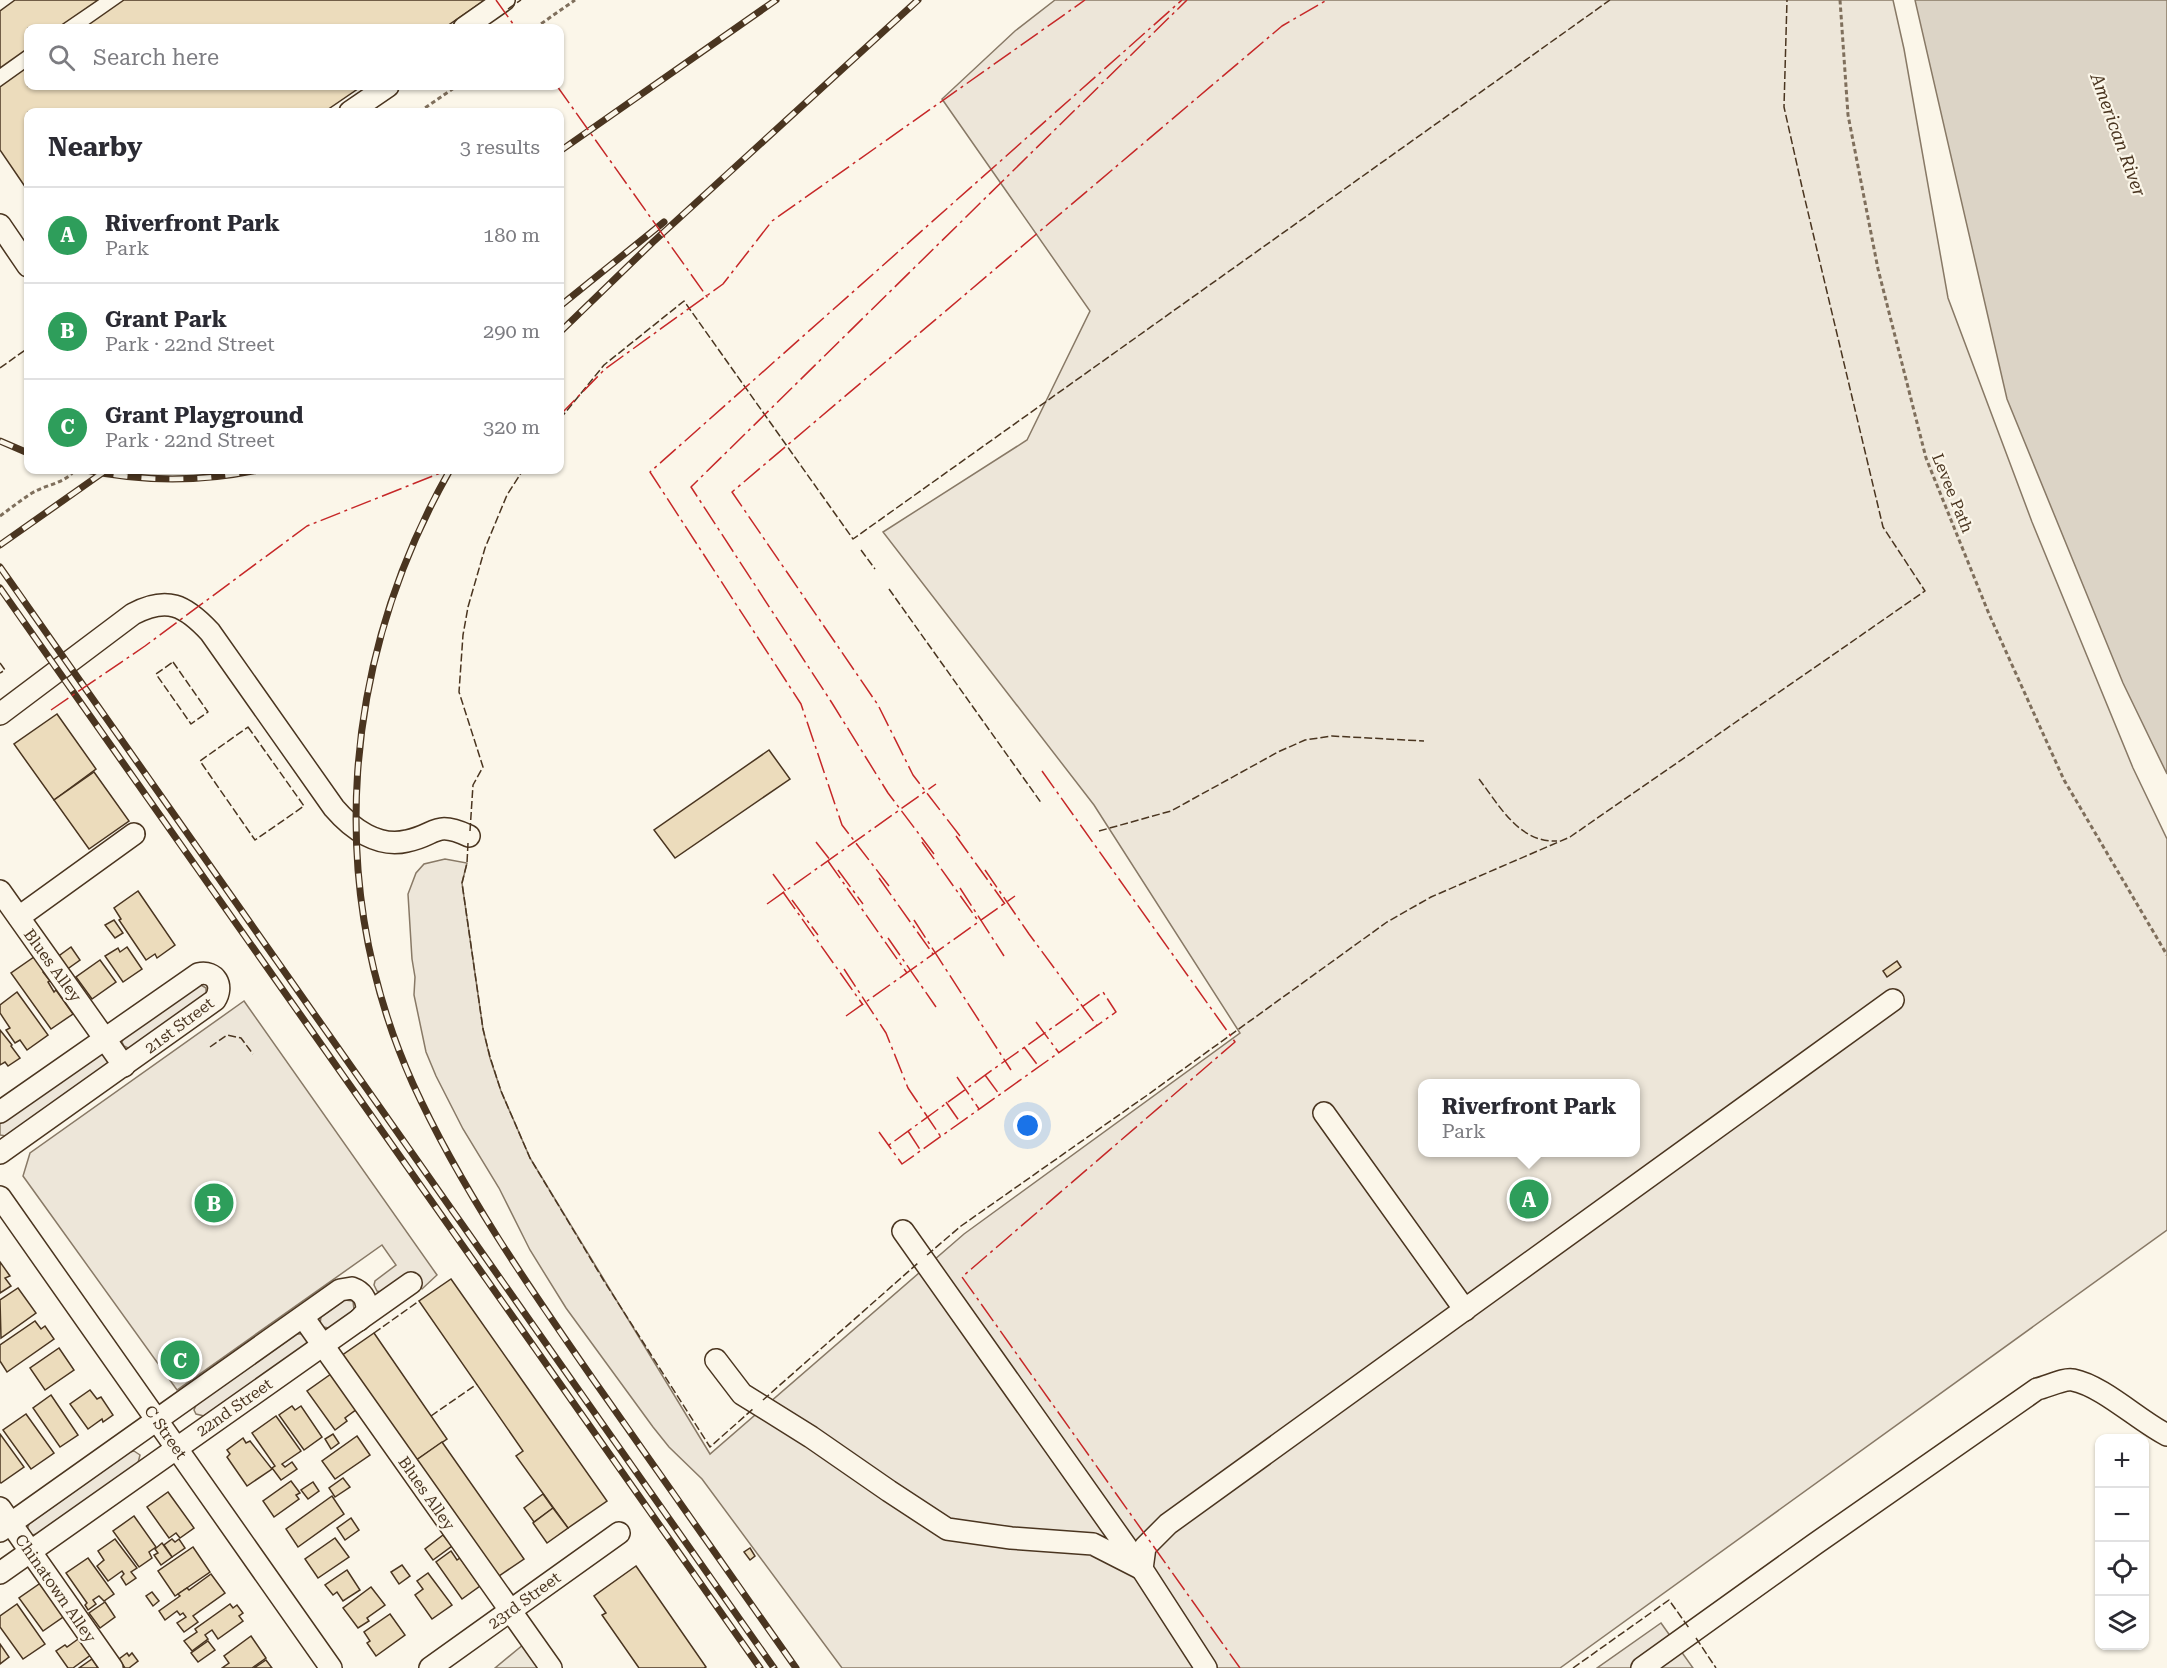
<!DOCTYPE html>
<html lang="en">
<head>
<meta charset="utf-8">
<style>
	:root { --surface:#fff; --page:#f7f7f7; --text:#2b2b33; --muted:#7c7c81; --line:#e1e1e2; --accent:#b45309 }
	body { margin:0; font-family:"Roboto Serif",serif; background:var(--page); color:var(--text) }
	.controls { position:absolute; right:18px; bottom:18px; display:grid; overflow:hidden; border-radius:12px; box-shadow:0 2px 4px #0004 }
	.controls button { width:54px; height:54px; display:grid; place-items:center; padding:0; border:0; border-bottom:2px solid var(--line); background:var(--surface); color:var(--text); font:30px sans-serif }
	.you { position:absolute; left:1028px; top:1126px; width:21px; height:21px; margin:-15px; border:4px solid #fff; border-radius:50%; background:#1a73e8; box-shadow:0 0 0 9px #1a73e833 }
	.badge { display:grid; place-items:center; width:39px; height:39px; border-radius:50%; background:var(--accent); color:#fff; font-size:20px; font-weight:700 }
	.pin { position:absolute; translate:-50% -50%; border:3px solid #fff; box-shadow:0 2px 6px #0006 }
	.popup { position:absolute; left:1418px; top:1079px; width:222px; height:78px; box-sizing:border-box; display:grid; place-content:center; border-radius:12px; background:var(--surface); filter:drop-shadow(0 2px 4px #0005); font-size:20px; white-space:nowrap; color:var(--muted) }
	.popup b { font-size:22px; color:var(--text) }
	.popup::after { content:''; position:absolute; left:50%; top:100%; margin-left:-12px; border:12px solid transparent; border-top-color:var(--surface) }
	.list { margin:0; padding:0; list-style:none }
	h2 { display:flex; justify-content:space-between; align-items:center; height:78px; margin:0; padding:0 24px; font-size:26px }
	h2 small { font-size:20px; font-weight:400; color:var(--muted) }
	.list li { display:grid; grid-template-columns:39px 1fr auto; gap:18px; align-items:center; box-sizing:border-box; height:96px; padding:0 24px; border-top:2px solid var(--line) }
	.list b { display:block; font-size:22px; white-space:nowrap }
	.list p { margin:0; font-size:20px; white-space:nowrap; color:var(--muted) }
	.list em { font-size:20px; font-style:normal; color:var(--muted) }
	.icon { flex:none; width:33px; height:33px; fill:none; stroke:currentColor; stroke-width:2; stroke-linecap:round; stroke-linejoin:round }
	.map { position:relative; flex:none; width:2167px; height:1668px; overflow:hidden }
	.search { position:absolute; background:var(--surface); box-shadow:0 2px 4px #0004; left:24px; top:24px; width:540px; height:66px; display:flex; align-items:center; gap:15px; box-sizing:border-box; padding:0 21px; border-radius:12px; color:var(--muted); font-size:22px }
	.panel { position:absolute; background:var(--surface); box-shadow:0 2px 4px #0004; left:24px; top:108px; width:540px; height:366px; border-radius:12px }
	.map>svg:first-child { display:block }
</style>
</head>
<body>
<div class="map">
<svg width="2167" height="1668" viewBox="0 0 2167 1668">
	<rect width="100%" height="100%" fill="#fbf6e9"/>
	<!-- green -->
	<g fill="#ede6d9" stroke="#887966" stroke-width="1.5" fill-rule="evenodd">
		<path d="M1055 0H1893L1904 49 1948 298 2032 522 2133 768 2167 839V1230L1560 1668H842L702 1479 669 1447 653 1427 566 1308 530 1250 499 1188 463 1129 436 1076 426 1052 414 995 415 977 412 959 408 894 416 873 424 864 445 859 467 863 462 883 483 1029 490 1058 501 1091 530 1158 710 1454 964 1234 1240 1033 1094 805 883 532 1027 440 1090 311 942 99 1015 31ZM1422 1084H1636V1152H1422Z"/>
		<polygon points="201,985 206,988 206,995 130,1049 124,1046 122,1042 124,1037"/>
		<polygon points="244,1001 437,1275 422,1289 410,1273 381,1292 377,1291 374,1285 375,1281 396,1265 382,1245 177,1390 23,1176 30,1153"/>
		<polygon points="102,1053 106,1054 110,1061 108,1065 6,1136 0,1135 0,1124"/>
		<polygon points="345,1300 353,1301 354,1310 329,1328 323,1327 320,1324 321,1317"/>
		<polygon points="297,1334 304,1334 307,1341 306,1345 204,1416 196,1414 194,1410 196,1405"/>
		<polygon points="134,1451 140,1455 138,1463 37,1534 32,1535 27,1530 29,1524 130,1452"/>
		<polygon points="1661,1623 1693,1668 1597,1668"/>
	</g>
	<!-- parking -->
	<polygon fill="#ede7d9" stroke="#887966" stroke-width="1.5" points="524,1644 541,1668 495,1668"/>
	<!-- water -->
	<polygon fill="#dcd4c6" stroke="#887966" stroke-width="1.5" points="1915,0 2167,0 2167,774 2123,683 2007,399"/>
	<!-- building -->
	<g fill="#ecdcbc" stroke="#4a3520" stroke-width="1.5">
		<polygon points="15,0 98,0 57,28 28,28 28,48 0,68 0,11"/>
		<polygon points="124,0 485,0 444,28 84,28"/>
		<polygon points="28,67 28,86 362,86 324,112 28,112 28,191 0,150 0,87"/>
		<polygon points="57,714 96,769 54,800 14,744"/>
		<polygon points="769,750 790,779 675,858 654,830"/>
		<polygon points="94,772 129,821 89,849 54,800"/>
		<polygon points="138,891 175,945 157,958 155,954 146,960 119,920 121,919 114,908"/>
		<polygon points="114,920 123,933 115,938 105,925"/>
		<polygon points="71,947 80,960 66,970 56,958"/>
		<polygon points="127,947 142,969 123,982 105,956 118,948 120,952"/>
		<polygon points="34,957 44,971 43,972 50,981 48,982 54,992 56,990 73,1014 51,1029 11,973"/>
		<polygon points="100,960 116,982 92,999 76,977"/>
		<polygon points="1897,961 1901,967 1887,977 1883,971"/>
		<polygon points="17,992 48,1035 27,1050 20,1040 15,1043 6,1030 10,1028 0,1013 0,1005"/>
		<polygon points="0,1030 12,1045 11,1046 20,1058 8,1066 5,1062 0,1065"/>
		<polygon points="0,1262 10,1276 5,1278 11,1286 0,1293"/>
		<polygon points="451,1279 607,1501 568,1528 516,1456 523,1451 419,1301"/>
		<polygon points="18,1288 36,1313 1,1338 0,1300"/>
		<polygon points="35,1321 41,1329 45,1326 54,1339 7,1372 0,1361 0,1345"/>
		<polygon points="374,1333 447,1439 415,1461 341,1356"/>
		<polygon points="59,1348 74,1370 45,1390 30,1368"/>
		<polygon points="331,1374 357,1409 345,1418 347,1421 335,1430 307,1391"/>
		<polygon points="90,1390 97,1399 101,1397 113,1415 103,1422 102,1419 88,1429 70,1404"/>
		<polygon points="51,1395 78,1435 60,1447 33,1408"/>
		<polygon points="292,1406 295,1410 301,1406 322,1437 304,1450 279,1415"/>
		<polygon points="26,1414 54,1453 31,1469 3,1430"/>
		<polygon points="276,1416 301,1451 282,1464 285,1467 292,1462 297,1469 281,1480 272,1468 275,1466 252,1433"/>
		<polygon points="0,1434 24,1467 1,1483 0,1482"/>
		<polygon points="333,1434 339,1443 331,1449 325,1439"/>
		<polygon points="357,1436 370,1455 335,1479 322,1461"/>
		<polygon points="243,1438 246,1443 250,1441 272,1469 247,1486 227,1457 230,1454 227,1450"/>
		<polygon points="442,1442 524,1559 496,1578 415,1461"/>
		<polygon points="343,1478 350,1487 335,1497 329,1488"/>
		<polygon points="291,1481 300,1493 296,1495 299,1499 274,1517 263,1501"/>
		<polygon points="313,1482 319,1491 308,1499 301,1490"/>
		<polygon points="168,1492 194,1528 180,1538 176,1533 169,1538 147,1507"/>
		<polygon points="543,1494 553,1508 534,1522 524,1508"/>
		<polygon points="332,1496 344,1514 298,1547 286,1529"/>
		<polygon points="553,1508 568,1528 547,1543 533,1523"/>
		<polygon points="134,1516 156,1547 149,1552 152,1558 139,1567 113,1531"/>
		<polygon points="351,1518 359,1530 345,1540 337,1528"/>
		<polygon points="443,1535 452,1546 433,1560 425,1549"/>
		<polygon points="335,1538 349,1557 318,1578 305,1559"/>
		<polygon points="115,1539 137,1568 131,1572 136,1578 126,1585 121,1577 124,1574 122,1571 108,1581 97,1566 104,1560 98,1551"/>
		<polygon points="172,1539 175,1542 179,1539 185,1548 172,1557 164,1545"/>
		<polygon points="162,1543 172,1557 161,1565 154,1555 158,1553 155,1549"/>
		<polygon points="193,1547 210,1572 175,1596 158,1571"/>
		<polygon points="750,1548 755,1556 750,1560 744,1552"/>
		<polygon points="451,1551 457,1560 460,1558 480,1586 462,1599 436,1562"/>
		<polygon points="88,1558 114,1594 104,1601 99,1596 93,1600 96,1604 88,1610 85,1605 87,1603 66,1573"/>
		<polygon points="402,1565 410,1576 399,1584 391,1572"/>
		<polygon points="636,1566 706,1667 704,1668 639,1668 602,1615 606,1613 594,1596"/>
		<polygon points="347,1570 360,1590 343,1601 337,1592 333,1595 325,1585"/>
		<polygon points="428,1573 452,1605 432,1619 415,1595 423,1589 417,1581"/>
		<polygon points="211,1574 225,1593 193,1616 198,1622 184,1632 177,1623 186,1617 183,1613 180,1615 177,1611 165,1620 159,1611 180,1596 178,1594 187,1588 189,1590"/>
		<polygon points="42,1582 66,1615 43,1631 19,1598"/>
		<polygon points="371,1587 385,1605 367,1618 369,1621 358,1628 343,1608"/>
		<polygon points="152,1592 159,1601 153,1606 146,1596"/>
		<polygon points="105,1602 115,1617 100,1628 89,1613"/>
		<polygon points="17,1604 45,1644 23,1659 0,1627 0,1616"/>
		<polygon points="230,1604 233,1608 237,1605 243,1613 239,1616 243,1621 218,1639 212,1630 205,1635 208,1639 192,1651 184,1641 197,1632 195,1629"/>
		<polygon points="390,1614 405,1635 376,1656 367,1643 370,1641 364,1632"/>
		<polygon points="251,1636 266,1658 252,1668 222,1668 229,1663 224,1656"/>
		<polygon points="81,1637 92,1654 73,1668 68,1668 56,1651 65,1645 67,1647"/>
		<polygon points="208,1641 215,1650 198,1662 191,1653"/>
		<polygon points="0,1644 9,1657 0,1664"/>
		<polygon points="127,1653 129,1656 132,1653 138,1661 129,1668 125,1668 119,1659"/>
		<polygon points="92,1659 98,1668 79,1668"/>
		<polygon points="266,1660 272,1668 254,1668"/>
	</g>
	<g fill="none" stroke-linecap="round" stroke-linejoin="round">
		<defs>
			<g id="minor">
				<polyline points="464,28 504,0"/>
				<polyline points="350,112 388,86"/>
				<polyline points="0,225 28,266"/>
				<path d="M0 714 133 614C167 596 185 605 210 632L334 808C352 829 378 848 407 841 437 835 434 820 469 836"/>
				<polyline points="0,891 124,1066"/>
				<polyline points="19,917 134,834"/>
				<path d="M0 1112 198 974C216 970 224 986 215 1000L0 1153"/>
				<polyline points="1324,1113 1465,1310"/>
				<polyline points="0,1197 331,1668"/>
				<polyline points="303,1317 551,1668"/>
				<polyline points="716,1360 742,1394 811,1437 889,1491 947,1529 1011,1538 1093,1544 1142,1569 903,1231"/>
				<polyline points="0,1508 112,1668"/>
				<path d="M0 1531 340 1290 352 1288C363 1292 367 1299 367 1311L359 1320"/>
				<polyline points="0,1573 411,1283"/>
				<polyline points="430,1668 619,1533"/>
				<polyline points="1206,1668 1142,1569 1145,1547 1168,1524 1893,1000"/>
				<path d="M1642 1668 1815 1544 2037 1389C2047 1387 2064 1378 2073 1380 2103 1386 2139 1421 2167 1435"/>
			</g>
		</defs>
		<!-- minor casing -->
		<use href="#minor" stroke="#4a3520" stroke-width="24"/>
		<!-- path -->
		<g stroke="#7f6f5c" stroke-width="3" stroke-dasharray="4.5 3" stroke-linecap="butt">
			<polyline points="1840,0 1848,115 1878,269 1926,458 1989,614 2064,780 2167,955"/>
			<polyline points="535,28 575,0"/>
			<polyline points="419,112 457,86"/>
			<path d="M0 516C11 508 21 500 32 493 47 484 64 484 75 470"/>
		</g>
		<!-- minor -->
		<use href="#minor" stroke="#fbf6e9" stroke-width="21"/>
		<defs>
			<g id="rail">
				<polyline points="560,151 776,0"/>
				<polyline points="560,306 664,222"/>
				<polyline points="560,332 653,242 918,0"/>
				<polyline points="0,441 28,453"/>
				<path d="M86 470C144 482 201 482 258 470"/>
				<path d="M450 470C343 659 323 883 413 1084 461 1189 529 1287 595 1382 662 1477 729 1573 796 1668"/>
				<polyline points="0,545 105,471"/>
				<polyline points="0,567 774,1668"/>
				<polyline points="0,588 760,1668"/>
			</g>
		</defs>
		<!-- rail casing -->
		<use href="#rail" stroke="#4a3520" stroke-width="7"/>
		<!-- rail -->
		<use href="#rail" stroke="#fbf6e9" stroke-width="4.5" stroke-dasharray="14" stroke-linecap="butt"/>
		<!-- fence -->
		<g stroke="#4a3520" stroke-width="1.5" stroke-dasharray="8 3" stroke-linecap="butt">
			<polyline points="508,9 521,0"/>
			<polyline points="0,368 28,348"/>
			<polyline points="560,419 604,365 684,301 853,539 1610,0"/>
			<polyline points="861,550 875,569"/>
			<polyline points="889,589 1042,804"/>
			<polygon points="173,662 208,712 191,724 156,674"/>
			<polyline points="0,663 5,670 0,673"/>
			<polygon points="248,727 304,806 255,840 200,761"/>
			<path d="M1479 779C1499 805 1519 843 1557 841"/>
			<polyline points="470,831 473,785 483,767 459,692 463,635 468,607 485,548 507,495 523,470"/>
			<polyline points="1099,831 1171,811 1278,752 1305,740 1332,736 1424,741"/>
			<polyline points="468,843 467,863 462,883 483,1029 490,1057 501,1091 530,1158 604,1281 710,1447 754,1408"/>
			<polyline points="210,1047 227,1035 241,1038 253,1054"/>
			<polyline points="927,1255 961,1226 1146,1096 1387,922 1431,897 1570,837 1925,591 1883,527 1802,187 1784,107 1787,0"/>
			<polyline points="374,1333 419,1301"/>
			<polyline points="763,1400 918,1263"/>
			<polyline points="431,1416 477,1384"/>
			<polyline points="1696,1638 1716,1668"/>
			<polyline points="1573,1668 1669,1600 1689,1628"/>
		</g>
		<!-- power -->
		<g stroke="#c62828" stroke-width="1.5" stroke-dasharray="21 4.5 3 4.5" stroke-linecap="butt">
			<polyline points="496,0 516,28"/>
			<polyline points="557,86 710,301"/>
			<polyline points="560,415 605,369 723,284 772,221 1085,0"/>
			<polyline points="51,710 145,646 307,526 448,470"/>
			<polyline points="1042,771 1235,1042 962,1277 1240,1668"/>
			<polyline points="956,836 1005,904"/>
			<polyline points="960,836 913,775 878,705 732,492 1282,26 1327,0"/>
			<polyline points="816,842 831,861"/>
			<polyline points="922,842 979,922"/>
			<polyline points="934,854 888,793 832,703 691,487 1187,0"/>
			<polyline points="828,861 907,973"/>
			<polyline points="838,870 863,904"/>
			<polyline points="985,870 1029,934 1097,1026"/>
			<polyline points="773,874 787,893"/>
			<polyline points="879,878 933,954"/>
			<polyline points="889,886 842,825 801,704 650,472 1182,0"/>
			<polyline points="960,888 1004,956"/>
			<polyline points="783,892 863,1005"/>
			<polyline points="792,900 818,935"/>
			<polyline points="767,904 936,784"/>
			<polyline points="914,920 1011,1070"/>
			<polyline points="888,938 936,1007"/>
			<polyline points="844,969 886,1033 908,1088 941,1137"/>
			<polyline points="846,1016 1015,896"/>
			<polyline points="1036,1022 1059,1053"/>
			<polyline points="1024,1047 1039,1067"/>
			<polyline points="985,1075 999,1094"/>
			<polyline points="957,1077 979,1109"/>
			<polyline points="946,1102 960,1122"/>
			<polyline points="908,1131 921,1151"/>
			<polyline points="879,1132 902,1164 1116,1012 1103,992 995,1068 889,1145"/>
		</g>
	</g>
	<g text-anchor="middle" stroke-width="4.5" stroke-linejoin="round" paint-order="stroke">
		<!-- street labels -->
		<g font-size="16" fill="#4a3520" stroke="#fbf6e9">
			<text transform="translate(1953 493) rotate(68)" y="6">Levee Path</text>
			<text transform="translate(53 965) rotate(54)" y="6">Blues Alley</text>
			<text transform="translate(179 1025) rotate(-37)" y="6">21st Street</text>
			<text transform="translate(234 1407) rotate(-35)" y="6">22nd Street</text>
			<text transform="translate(166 1432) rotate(55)" y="6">C Street</text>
			<text transform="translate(427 1493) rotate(55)" y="6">Blues Alley</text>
			<text transform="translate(56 1588) rotate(55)" y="6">Chinatown Alley</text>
			<text transform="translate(524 1600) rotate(-36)" y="6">23rd Street</text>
		</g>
		<!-- water labels -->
		<g font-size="18" font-style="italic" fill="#4a3520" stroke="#fbf6e9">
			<text transform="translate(2118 135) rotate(70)" y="6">American River</text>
		</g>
	</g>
</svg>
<div class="controls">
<button>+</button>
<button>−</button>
<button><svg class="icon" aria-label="locate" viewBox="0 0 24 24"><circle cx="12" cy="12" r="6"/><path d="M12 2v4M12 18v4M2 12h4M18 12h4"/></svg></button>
<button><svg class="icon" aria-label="layers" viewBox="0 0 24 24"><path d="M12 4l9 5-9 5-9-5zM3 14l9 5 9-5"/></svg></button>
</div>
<div class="you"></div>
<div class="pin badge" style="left:1529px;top:1199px;background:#2e9e5b">A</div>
<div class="popup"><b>Riverfront Park</b>Park</div>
<div class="pin badge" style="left:214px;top:1203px;background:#2e9e5b">B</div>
<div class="pin badge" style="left:180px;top:1360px;background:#2e9e5b">C</div>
<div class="search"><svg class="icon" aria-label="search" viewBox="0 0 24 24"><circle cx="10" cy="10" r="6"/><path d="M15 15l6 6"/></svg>Search here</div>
<section class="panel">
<h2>Nearby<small>3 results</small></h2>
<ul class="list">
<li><span class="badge" style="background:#2e9e5b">A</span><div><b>Riverfront Park</b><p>Park</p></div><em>180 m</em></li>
<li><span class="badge" style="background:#2e9e5b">B</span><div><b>Grant Park</b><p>Park · 22nd Street</p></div><em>290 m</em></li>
<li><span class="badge" style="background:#2e9e5b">C</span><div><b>Grant Playground</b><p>Park · 22nd Street</p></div><em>320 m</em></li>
</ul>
</section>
</div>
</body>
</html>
